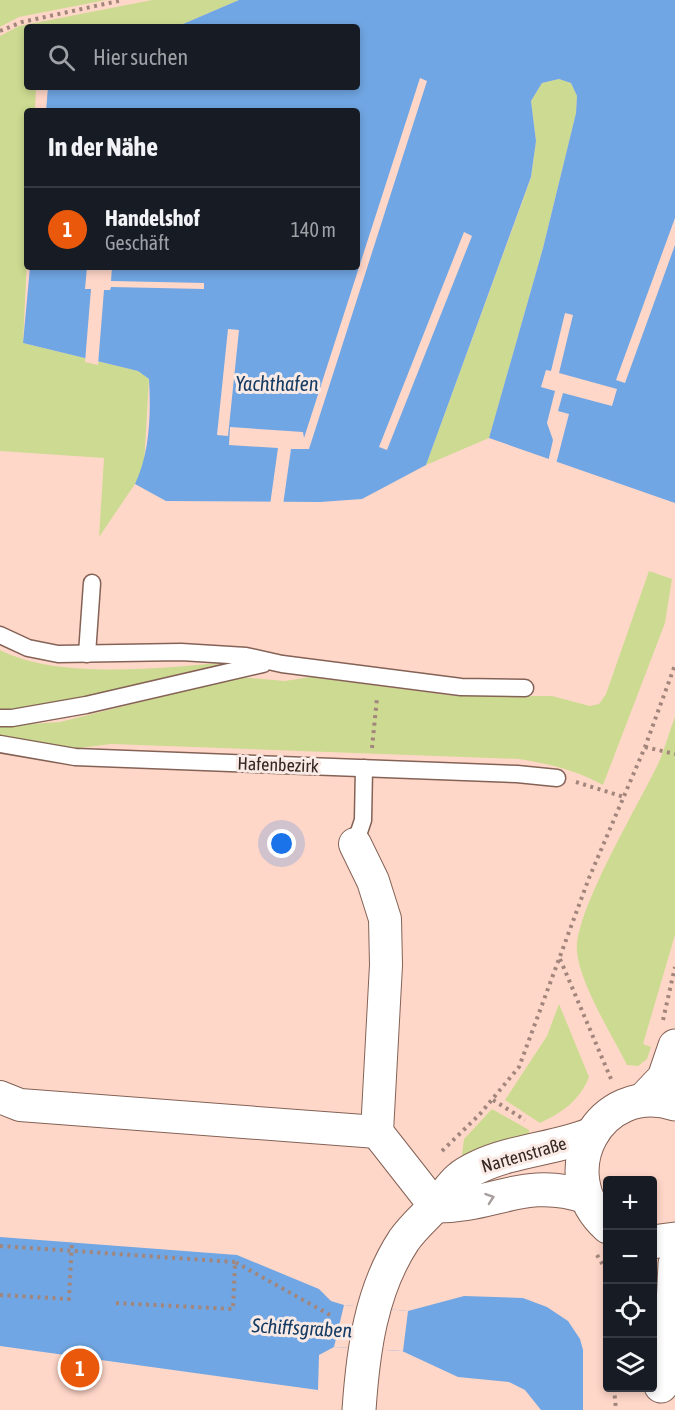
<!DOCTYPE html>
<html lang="de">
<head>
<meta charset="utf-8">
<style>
	:root { --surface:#171b24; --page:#20242c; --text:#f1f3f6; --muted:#9ea1a6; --line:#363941; --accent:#ea580c }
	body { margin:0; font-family:"Asap Condensed",sans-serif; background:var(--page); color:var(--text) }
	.controls { position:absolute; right:18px; bottom:18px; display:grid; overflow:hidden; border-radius:6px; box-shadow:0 3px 9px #0003 }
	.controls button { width:54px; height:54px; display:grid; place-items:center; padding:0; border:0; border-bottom:2px solid var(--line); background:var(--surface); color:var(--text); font:30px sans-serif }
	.you { position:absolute; left:282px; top:844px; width:21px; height:21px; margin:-15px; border:4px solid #fff; border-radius:50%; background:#1a73e8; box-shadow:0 0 0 9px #1a73e833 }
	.badge { display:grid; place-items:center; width:39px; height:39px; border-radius:50%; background:var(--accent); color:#fff; font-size:20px; font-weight:700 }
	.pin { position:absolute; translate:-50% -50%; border:3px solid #fff; box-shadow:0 2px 6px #0006 }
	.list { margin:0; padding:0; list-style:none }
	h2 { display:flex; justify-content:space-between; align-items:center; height:78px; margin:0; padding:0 24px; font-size:26px }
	h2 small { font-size:20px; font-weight:400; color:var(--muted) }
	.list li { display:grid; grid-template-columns:39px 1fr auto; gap:18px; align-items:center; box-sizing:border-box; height:84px; padding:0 24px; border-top:2px solid var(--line) }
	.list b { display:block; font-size:22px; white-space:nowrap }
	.list p { margin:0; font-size:20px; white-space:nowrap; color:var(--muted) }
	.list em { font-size:20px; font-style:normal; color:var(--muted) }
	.icon { flex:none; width:33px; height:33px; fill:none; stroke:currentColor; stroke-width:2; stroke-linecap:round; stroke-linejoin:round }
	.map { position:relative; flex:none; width:675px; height:1410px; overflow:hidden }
	.search { position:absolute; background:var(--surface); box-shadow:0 3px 9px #0003; left:24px; top:24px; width:336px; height:66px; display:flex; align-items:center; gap:15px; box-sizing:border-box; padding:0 21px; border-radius:6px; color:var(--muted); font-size:22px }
	.panel { position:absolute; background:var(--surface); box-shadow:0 3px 9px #0003; left:24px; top:108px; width:336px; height:162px; border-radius:6px }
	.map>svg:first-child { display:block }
</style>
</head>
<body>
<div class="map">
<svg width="675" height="1410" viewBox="0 0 675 1410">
	<rect width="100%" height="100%" fill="#ffd7c9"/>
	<!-- green -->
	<g fill="#ccdb91">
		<polygon points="0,0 106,0 19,17 0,27"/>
		<polygon points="152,0 239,0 176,27 27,27 27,87 36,87 35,111 27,111 27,260 23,343 138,371 149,379 144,465 135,484 99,537 104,458 0,451 0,36 19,26"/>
		<polygon points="559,79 571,83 577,96 576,113 543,248 489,438 426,465 531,178 536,141 531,101 542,83"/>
		<path d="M649 571 672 579 665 623 603 785C576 770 549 764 519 759L111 744 72 749 0 735V726L60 722 240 677 285 681 310 677 456 696H552L590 706 599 704 606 694Z"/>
		<path d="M0 650C59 680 162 668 228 662L50 705 26 710H0Z"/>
		<path d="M675 717V935L643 1044 651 1047 647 1059 638 1066 627 1065C612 1035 580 984 577 952 573 914 639 804 658 764 665 749 669 732 675 717Z"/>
		<path d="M559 1004 589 1077C580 1100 562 1113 540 1123L505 1100 547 1036Z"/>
		<polygon points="492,1109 529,1130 529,1135 461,1162 464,1139"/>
	</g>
	<!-- water -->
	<g fill="#70a6e3">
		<path d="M239 0H675V503L489 438 543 248 576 113 577 96 571 83 559 79 542 83 531 101 536 141 531 177 426 465 362 499 320 502 166 501 135 484C150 453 151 413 149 379L138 371 23 343 30 267H357V111H46L48 87H357V27H176Z"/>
		<polygon points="0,1237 237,1255 319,1289 331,1301 344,1305 408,1311 464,1296 523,1298 547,1307 568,1321 580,1339 583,1350 583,1410 541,1410 525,1390 509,1382 458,1377 402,1351 334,1347 319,1355 318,1390 0,1346"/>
	</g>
	<!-- pier -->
	<g fill="#ffd7c9">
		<polygon points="420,78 427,81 309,449 291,449 283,505 270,505 278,448 229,445 230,427 303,432 304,438"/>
		<polygon points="675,218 675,245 625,383 616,380"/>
		<polygon points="464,232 472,236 387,450 379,447"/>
		<polygon points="87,267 112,267 111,281 204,283 204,289 111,287 110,290 104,290 98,365 85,362 91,289 85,289"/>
		<polygon points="565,313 573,315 559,373 617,389 612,406 563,393 558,411 569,414 556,464 548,462 553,440 547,423 555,391 541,387 546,370 551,371"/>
		<polygon points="228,329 239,330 228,436 217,435"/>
		<polygon points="344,1305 408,1311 403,1351 334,1347"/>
	</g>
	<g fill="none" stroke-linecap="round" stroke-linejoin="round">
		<defs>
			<g id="lane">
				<polyline points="0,635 28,648 58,654 181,652 246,656 282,664 461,687 525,688"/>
				<polyline points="87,654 92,583"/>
				<polyline points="0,718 12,718 86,705 263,664"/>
				<polyline points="0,744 75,757 517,774 557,778"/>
				<polyline points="355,844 363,820 364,768"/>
			</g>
			<g id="street">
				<polyline points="355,844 373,881 385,919 386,965 377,1132 435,1206"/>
				<polyline points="0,1097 20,1105 377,1132"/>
			</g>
			<g id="secondary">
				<polyline points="643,1100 664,1078 675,1046"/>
				<path d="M435 1206C493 1207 526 1176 586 1197"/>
				<path d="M608 1227C549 1174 599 1080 675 1104"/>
				<polyline points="652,1242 675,1239"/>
				<polyline points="661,1386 671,1346 675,1264"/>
				<path d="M359 1410C363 1351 371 1290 404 1240 413 1227 425 1217 435 1206 453 1187 452 1179 478 1167 514 1150 555 1149 592 1134"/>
			</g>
		</defs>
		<!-- lane casing -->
		<use href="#lane" stroke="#846256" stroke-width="19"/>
		<!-- street casing -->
		<use href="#street" stroke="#846256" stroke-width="34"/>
		<!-- secondary casing -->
		<use href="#secondary" stroke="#846256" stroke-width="35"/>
		<!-- path -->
		<g stroke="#a2867c" stroke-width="4" stroke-dasharray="3 4.5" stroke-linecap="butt">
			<polyline points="0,31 22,22 123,0"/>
			<polyline points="645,747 675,754"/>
			<polyline points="372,748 377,698"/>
			<polyline points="576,782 624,797"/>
			<polyline points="560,959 611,1079"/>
			<polyline points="663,1020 675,967"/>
			<polyline points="493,1100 525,1120"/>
			<polyline points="442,1151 480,1114 519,1067 589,878 645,747 675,665"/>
			<polyline points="0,1246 235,1262"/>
			<polyline points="597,1255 606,1270"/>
			<polyline points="606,1255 608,1281"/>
			<polyline points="0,1295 69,1299 72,1242"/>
			<polyline points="116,1303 233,1309 235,1262 330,1315"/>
			<polyline points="614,1388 616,1410"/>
		</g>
		<!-- lane -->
		<use href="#lane" stroke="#fff" stroke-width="16"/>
		<!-- street -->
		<use href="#street" stroke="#fff" stroke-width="32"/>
		<!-- secondary -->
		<use href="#secondary" stroke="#fff" stroke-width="33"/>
	</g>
	<!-- one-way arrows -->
	<defs><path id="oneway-chevron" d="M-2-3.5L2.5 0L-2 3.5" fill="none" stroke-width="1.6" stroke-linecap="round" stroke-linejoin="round" transform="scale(1.5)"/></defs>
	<use stroke="#a59e9c" href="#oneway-chevron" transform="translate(490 1198) rotate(-19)"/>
	<g text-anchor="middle" stroke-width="6" stroke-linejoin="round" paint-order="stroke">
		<!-- street labels -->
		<g font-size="18" fill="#362722" stroke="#faeae5">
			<text transform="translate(278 765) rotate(2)" y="6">Hafenbezirk</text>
			<text transform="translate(524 1155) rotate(-16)" y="6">Nartenstraße</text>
		</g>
		<!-- water labels -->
		<g font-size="20" font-style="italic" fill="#153b63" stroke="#faeae5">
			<text x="277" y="391">Yachthafen</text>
			<text transform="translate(302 1328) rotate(3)" y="7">Schiffsgraben</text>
		</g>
	</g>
</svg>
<div class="controls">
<button>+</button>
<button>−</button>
<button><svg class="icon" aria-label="locate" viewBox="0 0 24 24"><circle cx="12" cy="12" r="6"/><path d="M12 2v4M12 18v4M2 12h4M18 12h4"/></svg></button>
<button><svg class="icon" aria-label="layers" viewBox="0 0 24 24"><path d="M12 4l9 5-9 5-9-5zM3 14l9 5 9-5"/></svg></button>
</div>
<div class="you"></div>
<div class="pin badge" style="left:80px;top:1368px">1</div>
<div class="search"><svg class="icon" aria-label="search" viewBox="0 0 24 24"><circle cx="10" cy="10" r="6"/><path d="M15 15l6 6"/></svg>Hier suchen</div>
<section class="panel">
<h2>In der Nähe<small></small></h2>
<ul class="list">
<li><span class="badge">1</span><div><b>Handelshof</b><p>Geschäft</p></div><em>140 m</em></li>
</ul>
</section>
</div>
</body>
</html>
